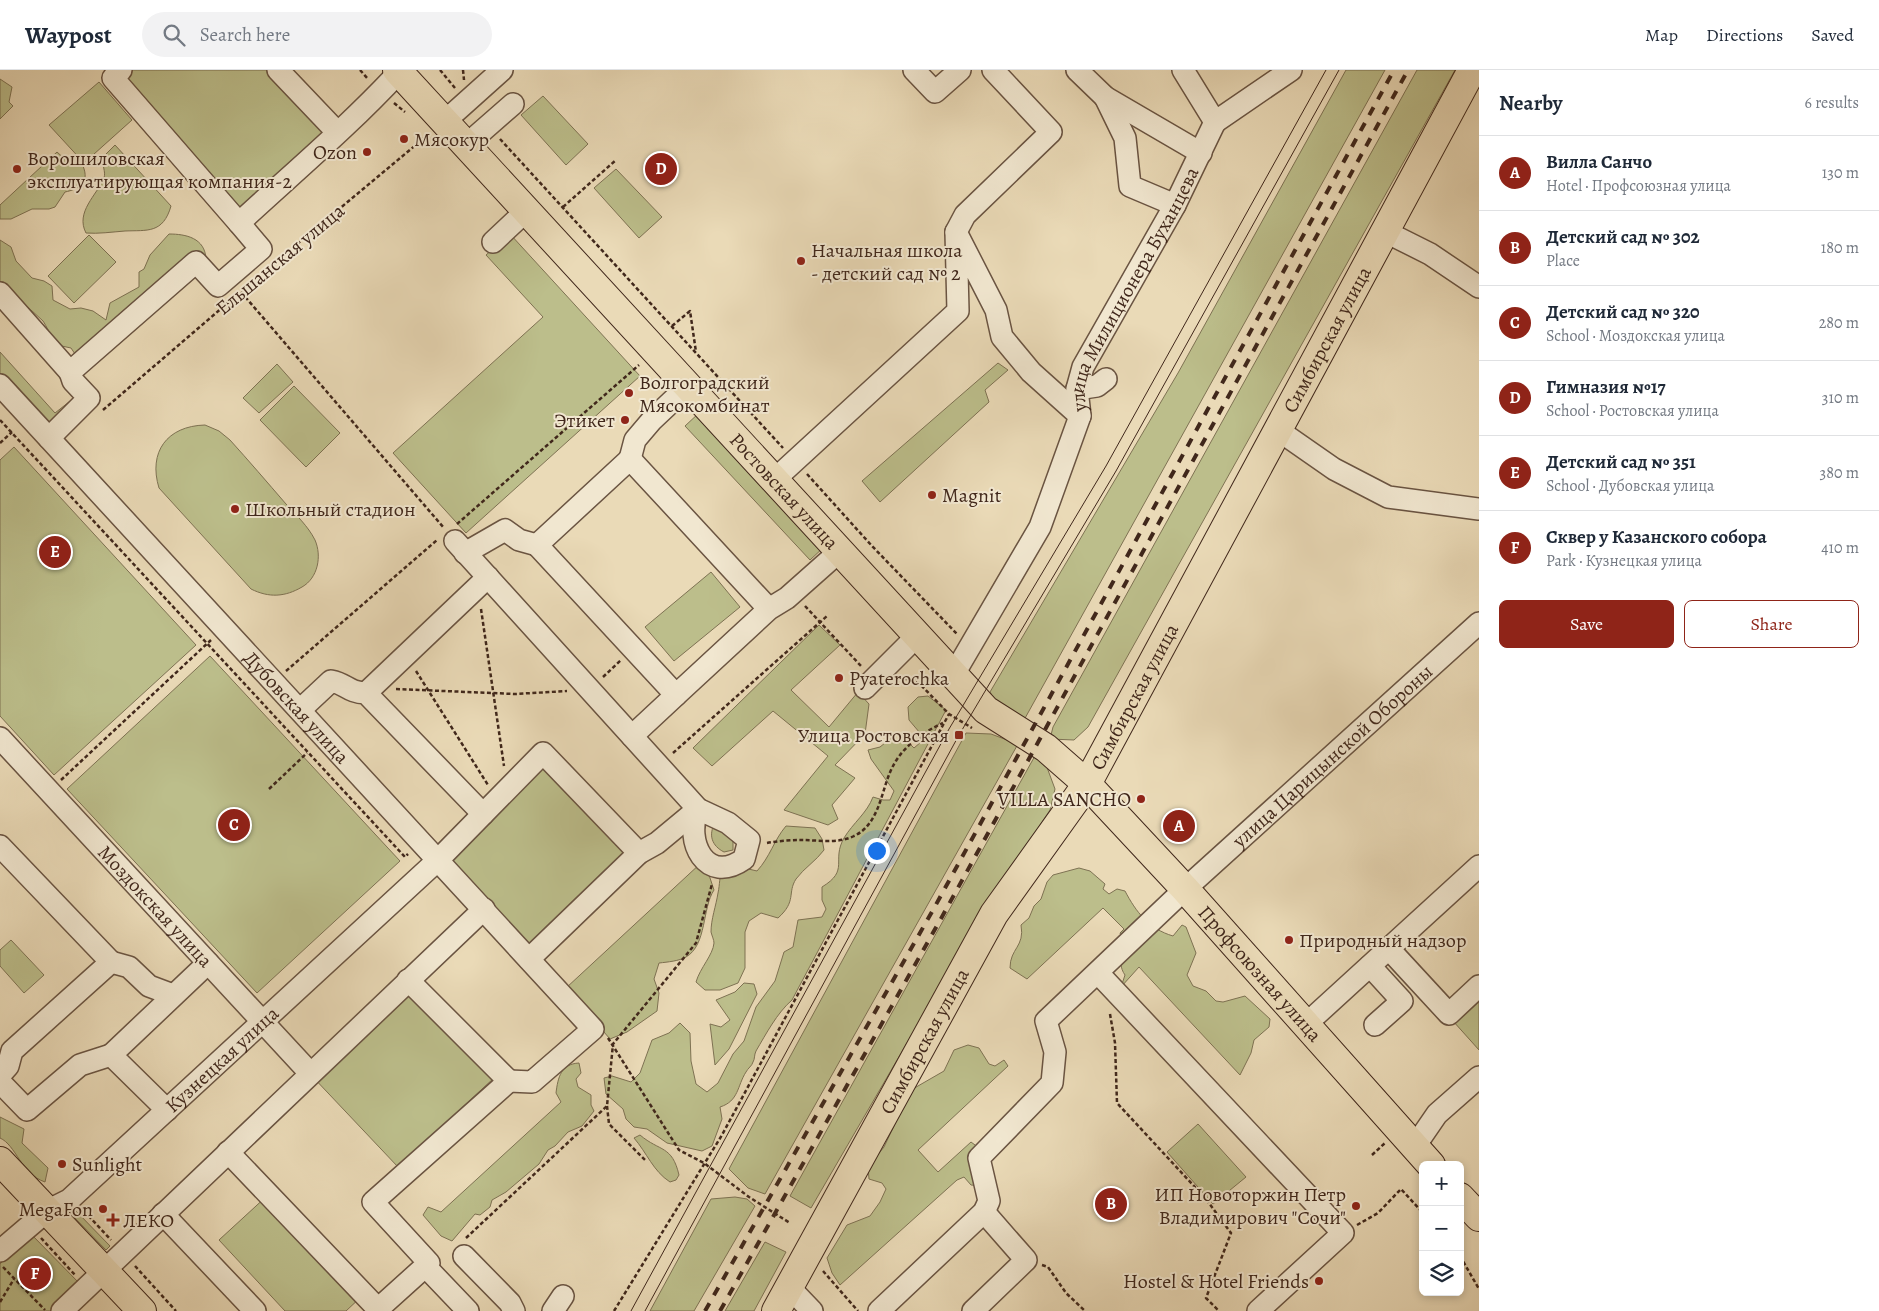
<!DOCTYPE html>
<html lang="en">
<head>
<meta charset="utf-8">
<style>
	:root { --surface:#fff; --page:#f2f2f3; --text:#1f2937; --muted:#747a83; --line:#e0e1e3; --accent:#8f2418 }
	body { margin:0; font-family:Alegreya,serif; background:var(--page); color:var(--text) }
	.controls { position:absolute; right:15px; bottom:15px; display:grid; overflow:hidden; border-radius:8px; box-shadow:0 2px 8px #0003 }
	.controls button { width:45px; height:45px; display:grid; place-items:center; padding:0; border:0; border-bottom:1px solid var(--line); background:var(--surface); color:var(--text); font:25px sans-serif }
	.you { position:absolute; left:876px; top:780px; width:18px; height:18px; margin:-12px; border:4px solid #fff; border-radius:50%; background:#1a73e8; box-shadow:0 0 0 8px #1a73e833 }
	.badge { display:grid; place-items:center; width:32px; height:32px; border-radius:50%; background:var(--accent); color:#fff; font-size:16px; font-weight:700 }
	.pin { position:absolute; translate:-50% -50%; border:2px solid #fff; box-shadow:0 1px 5px #0006 }
	.list { margin:0; padding:0; list-style:none }
	h2 { display:flex; justify-content:space-between; align-items:center; height:65px; margin:0; padding:0 20px; font-size:21px }
	h2 small { font-size:16px; font-weight:400; color:var(--muted) }
	.list li { display:grid; grid-template-columns:32px 1fr auto; gap:15px; align-items:center; box-sizing:border-box; height:75px; padding:0 20px; border-top:1px solid var(--line) }
	.list b { display:block; font-size:19px; white-space:nowrap }
	.list p { margin:0; font-size:16px; white-space:nowrap; color:var(--muted) }
	.list em { font-size:16px; font-style:normal; color:var(--muted) }
	.actions { display:flex; gap:10px; padding:15px 20px }
	.actions a { flex:1; padding:11px 0; border:1px solid var(--accent); border-radius:8px; text-align:center; font-size:18px; color:var(--accent) }
	.actions .main { background:var(--accent); color:#fff }
	.icon { flex:none; width:28px; height:28px; fill:none; stroke:currentColor; stroke-width:2; stroke-linecap:round; stroke-linejoin:round }
	.map { position:relative; flex:none; width:1479px; height:1241px; overflow:hidden }
	header { display:flex; align-items:center; gap:30px; box-sizing:border-box; height:70px; padding:0 25px; background:var(--surface); border-bottom:1px solid var(--line) }
	header strong { font-size:24px }
	nav { display:flex; gap:28px; margin-inline-start:auto; font-size:18px }
	.search { width:350px; height:45px; background:var(--page); display:flex; align-items:center; gap:12px; box-sizing:border-box; padding:0 18px; border-radius:28px; color:var(--muted); font-size:19px }
	main { display:flex }
	aside { flex:1; background:var(--surface) }
	.map>svg:first-child { display:block }
</style>
</head>
<body>
<header>
<strong>Waypost</strong>
<div class="search"><svg class="icon" aria-label="search" viewBox="0 0 24 24"><circle cx="10" cy="10" r="6"/><path d="M15 15l6 6"/></svg>Search here</div>
<nav><a>Map</a><a>Directions</a><a>Saved</a></nav>
</header>
<main>
<div class="map">
<svg width="1479" height="1241" viewBox="0 0 1479 1241">
	<rect width="100%" height="100%" fill="#eadab7"/>
	<filter id="stains"><feTurbulence type="fractalNoise" baseFrequency=".004" numOctaves="4"/><feColorMatrix values="0 0 0 0 .2 0 0 0 0 .09 0 0 0 0 .02 0 0 0 .5 -.17"/></filter>
	<radialGradient id="worn" r=".72"><stop offset=".6" stop-color="#630" stop-opacity="0"/><stop offset="1" stop-color="#630" stop-opacity=".3"/></radialGradient>
	<!-- green -->
	<g fill="#bcbe8b" stroke="#7e7253">
		<polygon points="110,0 270,0 328,62 232,150"/>
		<polygon points="1346,0 1385,0 1024,650 999,638 990,622 1178,303"/>
		<polygon points="1417,0 1455,0 1088,657 1074,670 1050,669 1053,657"/>
		<polygon points="0,9 12,17 9,32 13,36 0,49"/>
		<polygon points="99,12 132,50 84,93 49,55"/>
		<polygon points="543,26 588,74 566,95 521,45"/>
		<path d="M115 75 171 136C163 164 147 160 125 161 112 162 98 164 86 163 75 142 97 125 104 108 106 102 102 94 102 88Z"/>
		<path d="M57 82 67 91 83 96C90 113 79 119 65 122L55 137 49 139H32L11 149H0V135Z"/>
		<polygon points="616,99 662,147 639,168 594,118"/>
		<path d="M169 164C186 164 205 168 206 189L75 284 71 278 57 275C52 269 46 255 43 251 30 238 15 228 0 216V170L11 177 16 191 32 208 44 211 52 216 53 230 70 239 81 238 93 241 106 250 110 233 139 217V202L144 199 150 185Z"/>
		<polygon points="510,164 640,306 466,463 393,383 543,247 486,185"/>
		<polygon points="89,165 116,192 74,233 48,206"/>
		<polygon points="0,282 55,343 79,324 49,356 0,313"/>
		<polygon points="998,293 1008,300 985,320 989,332 880,432 862,411"/>
		<polygon points="277,294 293,312 259,343 243,328"/>
		<polygon points="294,316 340,363 306,397 260,350"/>
		<polygon points="699,343 824,477 810,490 685,356"/>
		<path d="M205 355 219 361 230 370C249 391 267 412 286 434 296 445 308 456 315 470 322 486 318 508 302 517 285 527 269 528 251 519L159 418C148 382 167 356 205 355Z"/>
		<polygon points="14,377 196,575 54,705 0,646 0,390"/>
		<polygon points="711,502 740,537 674,591 645,557"/>
		<polygon points="819,555 840,575 791,620 829,657 858,622 869,634 865,664 835,695 855,708 832,735 838,749 828,755 784,740 828,686 773,641 712,696 693,678"/>
		<polygon points="210,586 400,791 257,923 67,719"/>
		<path d="M928 626 946 640 792 930C777 943 766 964 756 981 754 985 755 989 753 992 752 996 748 998 746 1002 737 1016 739 1031 720 1037L722 1049 712 1076 702 1081 667 1073 647 1059 634 1057 626 1049 623 1039 606 1024 604 1008 612 1006 631 1012 640 1003 652 970 669 963 680 953 690 963 691 991 696 1014 707 1022 718 1013 733 984 744 971 756 937 775 911 784 882 793 877 798 850 822 847 826 839 822 830V817C850 800 831 791 844 768 853 753 867 743 873 727L883 730H890L894 721 871 689 868 680 880 677 890 669 907 671 914 678 921 672 920 663 909 650 908 637 918 627Z"/>
		<polygon points="966,663 991,664 1018,674 765,1124 748,1118 729,1099"/>
		<polygon points="1036,684 1045,692 1055,719 1050,740 989,832 811,1138 790,1126"/>
		<polygon points="543,697 625,782 530,874 447,789"/>
		<path d="M715 753 733 761V780L724 782C712 776 708 765 715 753Z"/>
		<path d="M786 756 815 758 822 769 824 780C816 791 804 798 796 809 787 823 797 831 778 848L761 843 749 851 745 862V898L738 913 720 920H705L696 912C700 898 713 885 714 873 714 870 712 866 711 862 711 849 716 836 718 823 720 814 719 807 723 797H740L757 801C770 787 774 770 786 756Z"/>
		<path d="M701 793 707 799 714 820C702 838 707 875 686 887 679 891 668 892 659 893L654 909 659 923 657 941 627 962 610 969 566 918Z"/>
		<path d="M1079 798 1090 801 1105 814 1103 819 1109 824 1117 819 1125 821C1136 842 1149 859 1173 866L1182 855 1186 857 1196 883 1187 905 1193 916 1206 921 1216 931 1223 932 1245 926 1270 949 1269 957 1254 970 1251 983 1240 1005 1139 897 1121 917 1125 905C1115 891 1127 877 1120 863L1124 859 1103 838 1027 909 1010 898C1010 878 1025 877 1021 855L1029 848 1034 836 1041 829 1047 812 1053 805Z"/>
		<polygon points="11,870 44,905 24,923 0,896 0,880"/>
		<polygon points="744,913 754,914 757,924 729,979 715,995 710,954 721,957 730,950 716,930 735,922"/>
		<polygon points="408,915 495,1007 398,1097 311,1005"/>
		<polygon points="1479,927 1479,980 1453,951"/>
		<polygon points="968,975 979,978 989,994 995,996 1004,990 1008,996 918,1080 938,1102 971,1072 979,1078 982,1116 971,1115 964,1107 957,1110 840,1215 832,1203 827,1188 847,1155 870,1146 880,1132 886,1119 882,1113 869,1109 868,1097 884,1077 911,1020 944,1001 954,980"/>
		<path d="M579 993 581 1003 576 1009 578 1017 591 1025V1035L594 1041 582 1056 568 1062 555 1076 548 1080 539 1094 506 1122 492 1130 490 1137 480 1145 475 1144 452 1171 441 1166 423 1145 428 1137 441 1142 561 1032 556 1023C558 1007 561 994 579 993Z"/>
		<path d="M0 1047 24 1059 22 1073 48 1098 45 1112C21 1104 16 1075 0 1068Z"/>
		<polygon points="1198,1054 1246,1107 1213,1134 1167,1082"/>
		<path d="M640 1065C660 1082 672 1075 679 1105L676 1110 670 1112C653 1101 647 1083 634 1068Z"/>
		<polygon points="268,1125 362,1226 346,1241 285,1241 219,1170"/>
		<polygon points="735,1127 747,1129 755,1136 694,1241 650,1241 711,1129"/>
		<polygon points="76,1141 110,1176 106,1180 72,1145"/>
		<polygon points="31,1164 81,1215 54,1241 0,1241 0,1194"/>
		<polygon points="765,1172 786,1182 754,1241 725,1241"/>
	</g>
	<g fill="none" stroke-linecap="round" stroke-linejoin="round">
		<defs>
			<g id="minor">
				<polyline points="121,0 113,8 239,153"/>
				<polyline points="278,0 337,62"/>
				<polyline points="914,0 935,22 960,0"/>
				<polyline points="1077,0 1105,27 1201,83"/>
				<polyline points="1183,0 1215,52 1291,0"/>
				<polyline points="1105,27 1125,68 1130,116 1175,135"/>
				<polyline points="444,52 502,0"/>
				<polyline points="465,76 513,34"/>
				<polyline points="1384,161 1430,184 1479,217"/>
				<polyline points="956,162 965,145 1051,62 993,0"/>
				<polyline points="493,172 526,141"/>
				<polyline points="0,223 70,302"/>
				<path id="s1" d="M0 315 593 959 532 1012 509 1011"/>
				<polyline points="1077,319 1097,316 1106,309"/>
				<polyline points="1278,360 1334,399 1388,427 1479,439"/>
				<path d="M49 368 89 328 73 311 70 302 196 192 218 216 261 179 239 153C293 103 349 56 399 2"/>
				<polyline points="630,389 635,370 652,350 687,317"/>
				<polyline points="774,410 958,241 956,162 996,240 1002,267 1031,302 1080,346"/>
				<path d="M455 471 698 739 728 753 749 770 744 789C706 816 684 771 698 739"/>
				<polyline points="465,483 505,460 519,470 537,475"/>
				<polyline points="769,539 630,389 537,475 676,625 769,539 787,528 840,481"/>
				<path id="s2" d="M954 604 1040 457 1080 346 1077 319 1083 297 1175 135 1215 52"/>
				<polyline points="865,618 918,565"/>
				<polyline points="366,623 488,507"/>
				<path d="M300 640 331 611C347 614 347 622 366 623L483 744"/>
				<polyline points="632,666 676,625"/>
				<path id="s3" d="M0 668 310 1003"/>
				<polyline points="0,776 111,892"/>
				<polyline points="1389,879 1449,944 1479,916"/>
				<polyline points="529,889 639,783 657,773 698,739"/>
				<polyline points="1370,896 1402,931 1375,955"/>
				<polyline points="1098,903 1343,1163 1258,1241"/>
				<polyline points="1305,955 1479,796"/>
				<polyline points="0,1005 8,996 12,981 111,892 129,897 149,916 173,925"/>
				<polyline points="0,1012 27,1040 80,995 111,985"/>
				<polyline points="167,1040 111,985 208,893"/>
				<polyline points="1415,1076 1437,1044 1479,1007"/>
				<polyline points="228,1082 378,1239 429,1193 373,1132 509,1011 408,910"/>
				<polyline points="163,1144 255,1241"/>
				<path id="s4" d="M0 1181 47 1141 69 1130 438 790 543 683 639 783"/>
				<polyline points="464,1186 510,1233 514,1241"/>
				<polyline points="425,1196 468,1241"/>
				<polyline points="789,1217 812,1241"/>
				<polyline points="62,1241 484,839"/>
				<polyline points="553,1241 563,1226"/>
				<path id="s5" d="M879 1241 984 1142 989 1131 979 1088 1052 1013 1055 982 1046 951 1185 819 1479 553"/>
				<polyline points="973,1241 1026,1190 984,1142"/>
			</g>
			<g id="major">
				<path id="s6" d="M397 0 986 640 1046 678 1087 714 1185 819 1431 1095"/>
				<polyline points="0,1091 142,1241"/>
				<polyline points="1460,1127 1479,1147"/>
				<path id="s7" d="M776 1241 994 844 1087 714 1472 0"/>
			</g>
		</defs>
		<!-- minor casing -->
		<use href="#minor" stroke="#6a5442" stroke-width="24"/>
		<!-- major casing -->
		<use href="#major" stroke="#40271b" stroke-width="30"/>
		<!-- path -->
		<g stroke="#40271b" stroke-width="2.5" stroke-dasharray="4 2.5" stroke-linecap="butt">
			<polyline points="360,0 368,9"/>
			<polyline points="440,0 455,18"/>
			<polyline points="463,0 464,10"/>
			<polyline points="394,33 405,42"/>
			<polyline points="500,69 783,378"/>
			<polyline points="563,137 616,90"/>
			<polyline points="272,195 429,64"/>
			<polyline points="241,222 444,458"/>
			<polyline points="672,256 690,241 696,282"/>
			<polyline points="103,340 230,231"/>
			<polyline points="0,350 405,787 408,784"/>
			<polyline points="0,373 12,362"/>
			<polyline points="807,404 872,476 957,564"/>
			<polyline points="457,454 639,295"/>
			<polyline points="805,536 861,596"/>
			<polyline points="481,539 504,696"/>
			<polyline points="286,601 437,470"/>
			<polyline points="416,601 488,715"/>
			<polyline points="603,607 621,590"/>
			<polyline points="898,609 915,609 949,644 972,658"/>
			<polyline points="915,609 923,602"/>
			<polyline points="396,619 515,624 567,621"/>
			<polyline points="673,683 827,546"/>
			<polyline points="61,710 211,570"/>
			<polyline points="269,719 307,683"/>
			<path d="M767 773C778 771 790 770 801 770 818 770 838 774 854 766 880 754 881 720 892 698 902 677 923 662 943 653"/>
			<polyline points="1110,944 1115,973 1117,1033 1206,1129 1231,1163 1206,1228 1219,1241"/>
			<polyline points="608,968 679,1080 704,1093 749,1127 790,1153"/>
			<polyline points="607,1036 609,1054 646,1091"/>
			<polyline points="1372,1085 1385,1073"/>
			<polyline points="84,1141 111,1170"/>
			<polyline points="1357,1155 1378,1143 1401,1119 1423,1143"/>
			<polyline points="41,1168 75,1205"/>
			<polyline points="466,1168 607,1036 613,974 696,873 712,814"/>
			<polyline points="1460,1186 1479,1219"/>
			<polyline points="1042,1195 1048,1197 1066,1223 1085,1241"/>
			<polyline points="135,1196 176,1241"/>
			<polyline points="3,1197 45,1240"/>
			<polyline points="823,1201 858,1241"/>
			<polyline points="0,1232 14,1209"/>
			<polyline points="614,1241 722,1065 949,644"/>
		</g>
		<!-- minor -->
		<use href="#minor" stroke="#f1e7d0" stroke-width="21"/>
		<!-- major -->
		<use href="#major" stroke="#eadab7" stroke-width="28"/>
		<!-- tram -->
		<g stroke="#40271b" stroke-width="1">
			<polyline points="631,1241 949,659 1106,396 1326,0"/>
			<polyline points="645,1241 959,665 1116,401 1339,0"/>
		</g>
		<!-- rail -->
		<g stroke="#40271b" stroke-width="4" stroke-dasharray="9 9" stroke-linecap="butt">
			<polyline points="705,1241 933,840 1394,0"/>
			<polyline points="720,1241 943,845 1408,0"/>
		</g>
	</g>
	<!-- markers -->
	<g fill="#8f2418" stroke="#f1e7d0" stroke-width="2">
		<circle cx="404" cy="69" r="5"/>
		<circle cx="367" cy="82" r="5"/>
		<circle cx="17" cy="99" r="5"/>
		<circle cx="801" cy="191" r="5"/>
		<circle cx="629" cy="323" r="5"/>
		<circle cx="625" cy="350" r="5"/>
		<circle cx="932" cy="425" r="5"/>
		<circle cx="235" cy="439" r="5"/>
		<circle cx="839" cy="608" r="5"/>
		<rect x="954" y="660" width="10" height="10" rx="2.5"/>
		<circle cx="1141" cy="729" r="5"/>
		<circle cx="1289" cy="870" r="5"/>
		<circle cx="62" cy="1094" r="5"/>
		<circle cx="1356" cy="1136" r="5"/>
		<circle cx="103" cy="1139" r="5"/>
		<path d="M110.5 1142.5h5v5h5v5h-5v5h-5v-5h-5v-5h5z"/>
		<circle cx="1319" cy="1211" r="5"/>
	</g>
	<g text-anchor="middle" stroke-width="4" stroke-linejoin="round" paint-order="stroke">
		<!-- poi labels -->
		<g font-size="20" fill="#40271b" stroke="#f1e7d0" text-anchor="start">
			<text x="414" y="76">Мясокур</text>
			<text x="357" y="89" text-anchor="end">Ozon</text>
			<text x="27" y="95">Ворошиловская<tspan x="27" dy="23">эксплуатирующая компания-2</tspan></text>
			<text x="811" y="187">Начальная школа<tspan x="811" dy="23">- детский сад № 2</tspan></text>
			<text x="639" y="319">Волгоградский<tspan x="639" dy="23">Мясокомбинат</tspan></text>
			<text x="615" y="357" text-anchor="end">Этикет</text>
			<text x="942" y="432">Magnit</text>
			<text x="245" y="446">Школьный стадион</text>
			<text x="849" y="615">Pyaterochka</text>
			<text x="949" y="672" text-anchor="end">Улица Ростовская</text>
			<text x="1131" y="736" text-anchor="end">VILLA SANCHO</text>
			<text x="1299" y="877">Природный надзор</text>
			<text x="72" y="1101">Sunlight</text>
			<text x="1346" y="1131" text-anchor="end">ИП Новоторжин Петр<tspan x="1346" dy="23">Владимирович "Сочи"</tspan></text>
			<text x="93" y="1146" text-anchor="end">MegaFon</text>
			<text x="123" y="1157">ЛЕКО</text>
			<text x="1309" y="1218" text-anchor="end">Hostel &amp; Hotel Friends</text>
		</g>
		<!-- street labels -->
		<g font-size="20" fill="#40271b" stroke="#f1e7d0">
			<text transform="translate(280 189) rotate(-40)" y="7">Ельшанская улица</text>
			<text dy="7" stroke="none"><textPath href="#s2" startOffset="429">улица Милиционера Буханцева</textPath></text>
			<text dy="7" stroke="none"><textPath href="#s7" startOffset="1118">Симбирская улица</textPath></text>
			<text dy="7" stroke="none"><textPath href="#s6" startOffset="572">Ростовская улица</textPath></text>
			<text dy="7" stroke="none"><textPath href="#s7" startOffset="712">Симбирская улица</textPath></text>
			<text dy="7" stroke="none"><textPath href="#s1" startOffset="438">Дубовская улица</textPath></text>
			<text dy="7" stroke="none"><textPath href="#s5" startOffset="759">улица Царицынской Обороны</textPath></text>
			<text dy="7" stroke="none"><textPath href="#s3" startOffset="229">Моздокская улица</textPath></text>
			<text dy="7" stroke="none"><textPath href="#s6" startOffset="1252">Профсоюзная улица</textPath></text>
			<text dy="7" stroke="none"><textPath href="#s7" startOffset="308">Симбирская улица</textPath></text>
			<text dy="7" stroke="none"><textPath href="#s4" startOffset="294">Кузнецкая улица</textPath></text>
		</g>
	</g>
	<rect width="100%" height="100%" filter="url(#stains)"/>
	<rect width="100%" height="100%" fill="url(#worn)"/>
</svg>
<div class="controls">
<button>+</button>
<button>−</button>
<button><svg class="icon" aria-label="layers" viewBox="0 0 24 24"><path d="M12 4l9 5-9 5-9-5zM3 14l9 5 9-5"/></svg></button>
</div>
<div class="you"></div>
<div class="pin badge" style="left:1179px;top:756px">A</div>
<div class="pin badge" style="left:1111px;top:1134px">B</div>
<div class="pin badge" style="left:234px;top:755px">C</div>
<div class="pin badge" style="left:661px;top:99px">D</div>
<div class="pin badge" style="left:55px;top:482px">E</div>
<div class="pin badge" style="left:35px;top:1204px">F</div>
</div>
<aside>
<h2>Nearby<small>6 results</small></h2>
<ul class="list">
<li><span class="badge">A</span><div><b>Вилла Санчо</b><p>Hotel · Профсоюзная улица</p></div><em>130 m</em></li>
<li><span class="badge">B</span><div><b>Детский сад № 302</b><p>Place</p></div><em>180 m</em></li>
<li><span class="badge">C</span><div><b>Детский сад № 320</b><p>School · Моздокская улица</p></div><em>280 m</em></li>
<li><span class="badge">D</span><div><b>Гимназия №17</b><p>School · Ростовская улица</p></div><em>310 m</em></li>
<li><span class="badge">E</span><div><b>Детский сад № 351</b><p>School · Дубовская улица</p></div><em>380 m</em></li>
<li><span class="badge">F</span><div><b>Сквер у Казанского собора</b><p>Park · Кузнецкая улица</p></div><em>410 m</em></li>
</ul>
<div class="actions"><a class="main">Save</a><a>Share</a></div>
</aside>
</main>
</body>
</html>
